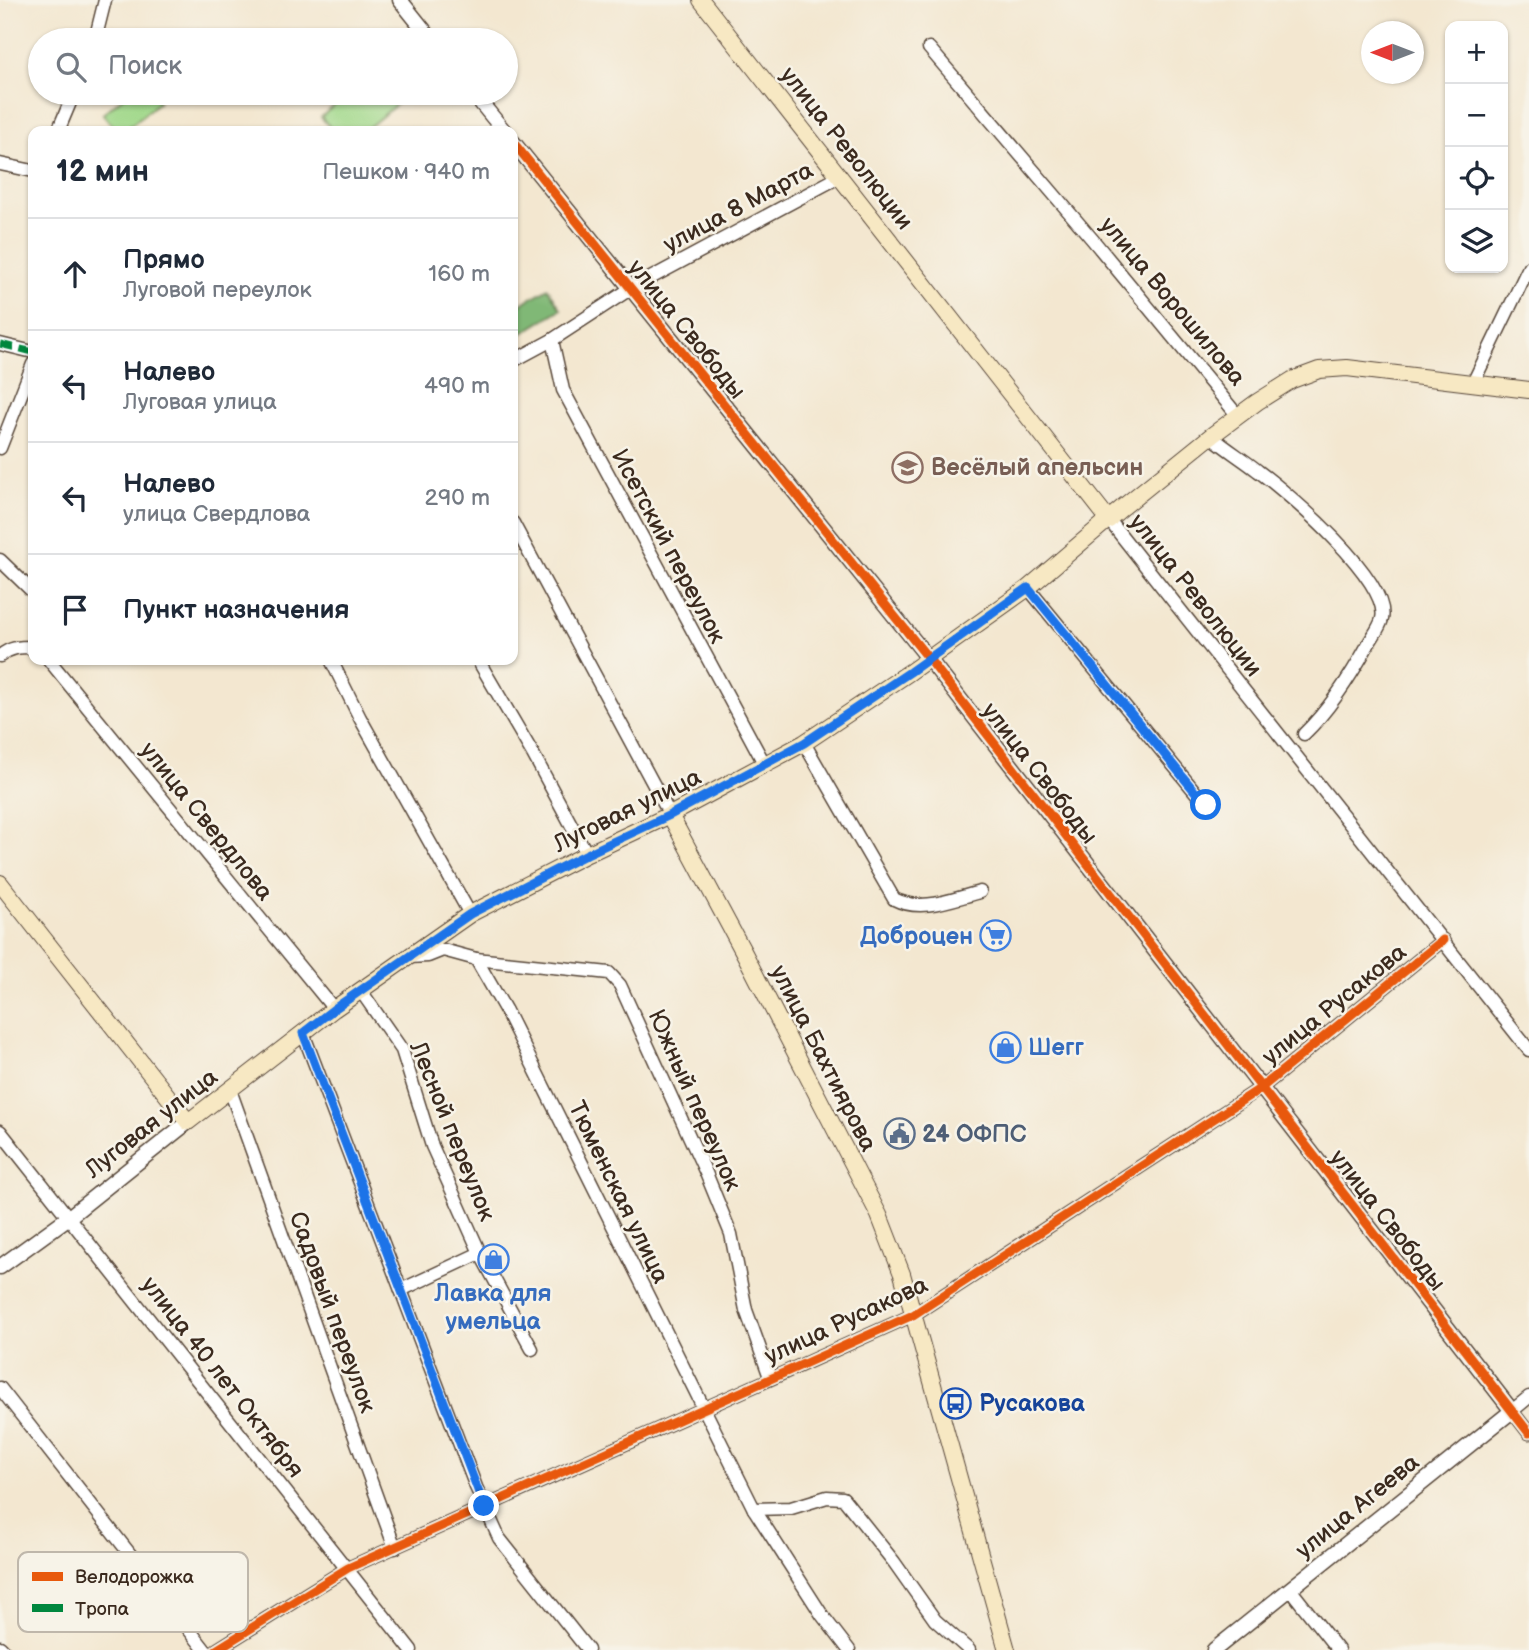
<!DOCTYPE html>
<html lang="ru">
<head>
<meta charset="utf-8">
<style>
	:root { --surface:#fff; --page:#f6f6f7; --text:#1f2937; --muted:#747a83; --line:#e0e1e3 }
	body { margin:0; font-family:"Balsamiq Sans",sans-serif; background:var(--page); color:var(--text) }
	.controls { position:absolute; right:21px; top:21px; display:grid; overflow:hidden; border-radius:14px; box-shadow:0 2px 5px #0004 }
	.controls button { width:63px; height:63px; display:grid; place-items:center; padding:0; border:0; border-bottom:2px solid var(--line); background:var(--surface); color:var(--text); font:35px sans-serif }
	.compass { position:absolute; left:1361px; top:21px; width:63px; height:63px; border-radius:50%; background:var(--surface); box-shadow:0 2px 5px #0004; rotate:270deg }
	.stop { position:absolute; width:21px; height:21px; margin:-16px; border:5px solid #1a73e8; border-radius:50%; background:#fff }
	.stop.end { background:#1a73e8; border-color:#fff; box-shadow:0 2px 7px #0008 }
	.list { margin:0; padding:0; list-style:none }
	h2 { display:flex; justify-content:space-between; align-items:center; height:91px; margin:0; padding:0 28px; font-size:30px }
	h2 small { font-size:23px; font-weight:400; color:var(--muted) }
	.list li { display:grid; grid-template-columns:46px 1fr auto; gap:21px; align-items:center; box-sizing:border-box; height:112px; padding:0 28px; border-top:2px solid var(--line) }
	.list b { display:block; font-size:26px; white-space:nowrap }
	.list p { margin:0; font-size:23px; white-space:nowrap; color:var(--muted) }
	.list em { font-size:23px; font-style:normal; color:var(--muted) }
	.icon { flex:none; width:38px; height:38px; fill:none; stroke:currentColor; stroke-width:2; stroke-linecap:round; stroke-linejoin:round }
	.map { position:relative; flex:none; width:1529px; height:1650px; overflow:hidden }
	.search { position:absolute; background:var(--surface); box-shadow:0 2px 5px #0004; left:28px; top:28px; width:490px; height:77px; display:flex; align-items:center; gap:18px; box-sizing:border-box; padding:0 24px; border-radius:38px; color:var(--muted); font-size:26px }
	.panel { position:absolute; background:var(--surface); box-shadow:0 2px 5px #0004; left:28px; top:126px; width:490px; height:539px; border-radius:14px }
	.map>svg:first-child { display:block }
</style>
</head>
<body>
<div class="map">
<svg width="1529" height="1650" viewBox="0 0 1529 1650">
	<rect width="100%" height="100%" fill="#f7f3e8"/>
	<filter id="ink" filterUnits="userSpaceOnUse"><feTurbulence type="fractalNoise" baseFrequency=".0143" numOctaves="2"/><feDisplacementMap in="SourceGraphic" scale="14" xChannelSelector="R" yChannelSelector="G"/><feConvolveMatrix kernelMatrix="1 2 1 2 8 2 1 2 1" color-interpolation-filters="sRGB"/></filter>
	<filter id="wash" filterUnits="userSpaceOnUse"><feTurbulence type="fractalNoise" baseFrequency=".00686" numOctaves="4" result="noise"/><feDisplacementMap in="SourceGraphic" scale="28" xChannelSelector="R" yChannelSelector="G"/><feGaussianBlur stdDeviation="1.57" result="paint"/><feColorMatrix in="noise" values="0 0 0 0 0 0 0 0 0 0 0 0 0 0 0 0 0 1.4 0 .05"/><feComposite in="paint" operator="in"/></filter>
	<g filter="url(#wash)">
		<rect width="100%" height="100%" fill="#f3e7d0"/>
		<!-- green -->
		<g fill="#a0d88a" stroke="#6e8154" stroke-width="2">
			<polygon points="128,93 151,93 159,102 124,131 117,131 103,114"/>
			<polygon points="349,93 397,93 403,99 364,131 333,131 321,117"/>
		</g>
		<!-- forest -->
		<polygon fill="#80b876" stroke="#5e714a" stroke-width="2" points="548,288 561,309 513,339 513,309"/>
	</g>
	<g filter="url(#ink)">
		<g fill="none" stroke-linecap="round" stroke-linejoin="round">
			<defs>
				<g id="minor">
					<polyline points="95,40 105,0"/>
					<polyline points="929,48 1092,239 1238,416"/>
					<polyline points="58,131 74,93"/>
					<polyline points="0,164 33,171"/>
					<polyline points="552,340 563,390 765,765"/>
					<polyline points="0,344 33,352"/>
					<polyline points="513,361 552,340 630,289 839,177"/>
					<polyline points="1473,383 1529,267"/>
					<path d="M1211 436C1226 449 1243 459 1258 471 1288 493 1391 581 1382 619 1380 627 1373 636 1369 643 1351 676 1331 708 1304 734"/>
					<polyline points="0,448 33,364"/>
					<polyline points="1109,520 1529,1050"/>
					<polyline points="513,523 670,815"/>
					<polyline points="0,560 33,592"/>
					<polyline points="1028,588 1206,805"/>
					<path d="M0 656C11 647 19 647 33 647"/>
					<polyline points="49,660 334,1009"/>
					<polyline points="331,660 360,718 470,914"/>
					<polyline points="478,660 533,754 587,854"/>
					<path d="M804 743 894 899C921 913 952 899 980 892"/>
					<polyline points="409,957 428,956 443,950 476,959 506,1011 754,1509 791,1508 827,1497 843,1498 894,1562 935,1620 969,1650"/>
					<polyline points="476,959 609,973 620,985 706,1173 731,1234 746,1310 770,1377"/>
					<polyline points="361,991 402,1050 432,1146 480,1253 532,1349"/>
					<polyline points="303,1033 476,1487 499,1538 588,1650"/>
					<polyline points="230,1090 395,1548"/>
					<polyline points="0,1131 411,1650"/>
					<polyline points="401,1290 480,1253"/>
					<polyline points="0,1388 205,1650"/>
					<polyline points="1529,1397 1512,1411 1529,1433"/>
					<polyline points="754,1509 822,1615 849,1650"/>
					<polyline points="1290,1589 1338,1650"/>
					<polyline points="0,1647 3,1650"/>
					<polyline points="216,1650 348,1568 913,1315 1261,1088 1443,940"/>
				</g>
				<g id="tertiary">
					<polyline points="400,0 432,40"/>
					<polyline points="473,93 504,131"/>
					<polyline points="513,142 929,659 1512,1411 1214,1650"/>
					<polyline points="0,1267 69,1217 188,1122"/>
				</g>
				<g id="secondary">
					<polyline points="701,0 1109,520"/>
					<polyline points="670,815 743,951 879,1215 902,1274 1007,1650"/>
					<polyline points="0,883 188,1122 334,1009 470,914 587,854 670,815 804,743 910,672 1028,588 1123,507 1211,436 1257,402 1292,380 1319,370 1347,368 1529,390"/>
				</g>
			</defs>
			<!-- minor casing -->
			<use href="#minor" stroke="#574639" stroke-width="15"/>
			<!-- tertiary casing -->
			<use href="#tertiary" stroke="#574639" stroke-width="17"/>
			<!-- secondary casing -->
			<use href="#secondary" stroke="#574639" stroke-width="18"/>
			<!-- minor -->
			<use href="#minor" stroke="#fff" stroke-width="12"/>
			<!-- tertiary -->
			<use href="#tertiary" stroke="#fff" stroke-width="14"/>
			<!-- secondary -->
			<use href="#secondary" stroke="#f7e8c3" stroke-width="16"/>
			<!-- quiet -->
			<polyline stroke="#00873e" stroke-width="7" stroke-dasharray="14 7" stroke-linecap="butt" points="0,344 33,352"/>
			<defs>
				<g id="cycleway">
					<polyline points="513,142 929,659 1529,1433"/>
					<polyline points="216,1650 348,1568 913,1315 1261,1088 1443,940"/>
				</g>
			</defs>
			<!-- cycleway casing -->
			<use href="#cycleway" stroke="#f7f3e8" stroke-width="13"/>
			<!-- cycleway -->
			<use href="#cycleway" stroke="#e8590c" stroke-width="9"/>
		</g>
	</g>
	<g fill="none" stroke-linecap="round" stroke-linejoin="round" filter="url(#ink)">
		<!-- route -->
		<polyline stroke="#1a73e8" stroke-width="9" points="484,1506 303,1033 334,1009 470,914 587,854 670,815 804,743 910,672 1028,588 1206,805"/>
	</g>
	<!-- icons -->
	<defs>
		<symbol id="school-ring" viewBox="-11 -11 22 22"><circle r="9.5" fill="#f7f3e8" stroke="#8d6e63" stroke-width="1.5"/><path d="M0-5L7-2L0 1L-7-2ZM-4 1L0 2.5L4 1V4Q0 6-4 4Z" fill="#8d6e63"/></symbol>
		<symbol id="supermarket-ring" viewBox="-11 -11 22 22"><circle r="9.5" fill="#f7f3e8" stroke="#3f7fe0" stroke-width="1.5"/><path d="M-6-5.5h2.5l.6 2H6L4.5 2H-2.5L-4.4-4H-6ZM-1.5 3.2a1.3 1.3 0 1 0 .1 0ZM3 3.2a1.3 1.3 0 1 0 .1 0Z" fill="#3f7fe0"/></symbol>
		<symbol id="shop-ring" viewBox="-11 -11 22 22"><circle r="9.5" fill="#f7f3e8" stroke="#3f7fe0" stroke-width="1.5"/><path d="M-5-2.5h2.3a2.7 3.5 0 0 1 5.4 0H5L5.5 6h-11ZM-1.5-2.5h3a1.5 2.3 0 0 0-3 0Z" fill="#3f7fe0"/></symbol>
		<symbol id="civic-ring" viewBox="-11 -11 22 22"><circle r="9.5" fill="#f7f3e8" stroke="#5c6f8a" stroke-width="1.5"/><path d="M-.6-6.5H3V-4.5H.6V-3L4-1V1h2V6H-6V1h2V-1L-.6-3ZM-1.2 2.5V6h2.4V2.5Z" fill="#5c6f8a"/></symbol>
		<symbol id="bus-ring" viewBox="-11 -11 22 22"><circle r="9.5" fill="#f7f3e8" stroke="#1a4fb4" stroke-width="1.5"/><path d="M-5-6H5V4H4V6H2V4H-2V6H-4V4H-5ZM-3.5-4V0h7V-4ZM-3.5 1.2v1.5H-2V1.2ZM2 1.2v1.5H3.5V1.2Z" fill="#1a4fb4"/></symbol>
	</defs>
	<g fill-rule="evenodd">
		<use href="#school-ring" x="890" y="450" width="35" height="35"/>
		<use href="#supermarket-ring" x="978" y="918" width="35" height="35"/>
		<use href="#shop-ring" x="988" y="1030" width="35" height="35"/>
		<use href="#civic-ring" x="882" y="1116" width="35" height="35"/>
		<use href="#shop-ring" x="476" y="1242" width="35" height="35"/>
		<use href="#bus-ring" x="938" y="1386" width="35" height="35"/>
	</g>
	<g text-anchor="middle" stroke-width="5" stroke-linejoin="round" paint-order="stroke">
		<!-- street labels -->
		<g font-size="24" fill="#3b2a1e" stroke="#f7f3e8">
			<text transform="translate(847 148) rotate(52)" y="8">улица Революции</text>
			<text transform="translate(738 207) rotate(-28)" y="8">улица 8 Марта</text>
			<text transform="translate(1173 301) rotate(50)" y="8">улица Ворошилова</text>
			<text transform="translate(687 329) rotate(51)" y="8">улица Свободы</text>
			<text transform="translate(669 546) rotate(62)" y="8">Исетский переулок</text>
			<text transform="translate(1196 595) rotate(52)" y="8">улица Революции</text>
			<text transform="translate(1040 773) rotate(52)" y="8">улица Свободы</text>
			<text transform="translate(627 810) rotate(-26)" y="8">Луговая улица</text>
			<text transform="translate(207 821) rotate(51)" y="8">улица Свердлова</text>
			<text transform="translate(1334 1004) rotate(-39)" y="8">улица Русакова</text>
			<text transform="translate(824 1058) rotate(63)" y="8">улица Бахтиярова</text>
			<text transform="translate(695 1100) rotate(66)" y="8">Южный переулок</text>
			<text transform="translate(151 1123) rotate(-38)" y="8">Луговая улица</text>
			<text transform="translate(453 1131) rotate(68)" y="8">Лесной переулок</text>
			<text transform="translate(619 1192) rotate(64)" y="8">Тюменская улица</text>
			<text transform="translate(1388 1220) rotate(52)" y="8">улица Свободы</text>
			<text transform="translate(333 1312) rotate(70)" y="8">Садовый переулок</text>
			<text transform="translate(846 1320) rotate(-25)" y="8">улица Русакова</text>
			<text transform="translate(223 1377) rotate(52)" y="8">улица 40 лет Октября</text>
			<text transform="translate(1357 1506) rotate(-39)" y="8">улица Агеева</text>
		</g>
		<!-- education labels -->
		<g font-size="24" font-weight="bold" fill="#785e54" stroke="#f7f3e8" text-anchor="start">
			<text x="931" y="475">Весёлый апельсин</text>
		</g>
		<!-- shop labels -->
		<g font-size="24" font-weight="bold" fill="#366cbe" stroke="#f7f3e8" text-anchor="end">
			<text x="973" y="944">Доброцен</text>
			<text x="1028" y="1055" text-anchor="start">Шегг</text>
			<text x="493" y="1301" text-anchor="middle">Лавка для<tspan x="493" dy="28">умельца</tspan></text>
		</g>
		<!-- service labels -->
		<g font-size="24" font-weight="bold" fill="#4e5e75" stroke="#f7f3e8" text-anchor="start">
			<text x="922" y="1142">24 ОФПС</text>
		</g>
		<!-- transit labels -->
		<g font-size="24" font-weight="bold" fill="#164399" stroke="#f7f3e8" text-anchor="start">
			<text x="979" y="1411">Русакова</text>
		</g>
	</g>
	<!-- legend -->
	<rect x="18" y="1552" width="230" height="80" rx="10" fill="#f7f3e8" stroke="#bfb7ab" stroke-width="2"/>
	<rect x="32" y="1572" width="31" height="9" fill="#e8590c"/>
	<rect x="32" y="1604" width="31" height="8" fill="#00873e"/>
	<g font-size="19" fill="#3b2a1e">
		<text x="75" y="1583">Велодорожка</text>
		<text x="75" y="1615">Тропа</text>
	</g>
</svg>
<div class="controls">
<button>+</button>
<button>−</button>
<button><svg class="icon" aria-label="locate" viewBox="0 0 24 24"><circle cx="12" cy="12" r="6"/><path d="M12 2v4M12 18v4M2 12h4M18 12h4"/></svg></button>
<button><svg class="icon" aria-label="layers" viewBox="0 0 24 24"><path d="M12 4l9 5-9 5-9-5zM3 14l9 5 9-5"/></svg></button>
</div>
<svg class="compass" viewBox="-18 -18 36 36"><path d="M0-13l5 13h-10z" fill="#e53935"/><path d="M0 13l5-13h-10z" fill="#747a83"/></svg>
<div class="stop" style="left:1206px;top:805px"></div>
<div class="stop end" style="left:484px;top:1506px"></div>
<div class="search"><svg class="icon" aria-label="search" viewBox="0 0 24 24"><circle cx="10" cy="10" r="6"/><path d="M15 15l6 6"/></svg>Поиск</div>
<section class="panel">
<h2>12 мин<small>Пешком · 940 m</small></h2>
<ul class="list">
<li><svg class="icon" aria-label="ahead" viewBox="0 0 24 24"><path d="M12 20V5M6 11l6-6 6 6"/></svg><div><b>Прямо</b><p>Луговой переулок</p></div><em>160 m</em></li>
<li><svg class="icon" aria-label="left" viewBox="0 0 24 24"><path d="M17 20v-9H6M10 6l-5 5 5 5"/></svg><div><b>Налево</b><p>Луговая улица</p></div><em>490 m</em></li>
<li><svg class="icon" aria-label="left" viewBox="0 0 24 24"><path d="M17 20v-9H6M10 6l-5 5 5 5"/></svg><div><b>Налево</b><p>улица Свердлова</p></div><em>290 m</em></li>
<li><svg class="icon" aria-label="arrive" viewBox="0 0 24 24"><path d="M6 21V4h12l-3 4 3 4H6"/></svg><div><b>Пункт назначения</b></div></li>
</ul>
</section>
</div>
</body>
</html>
